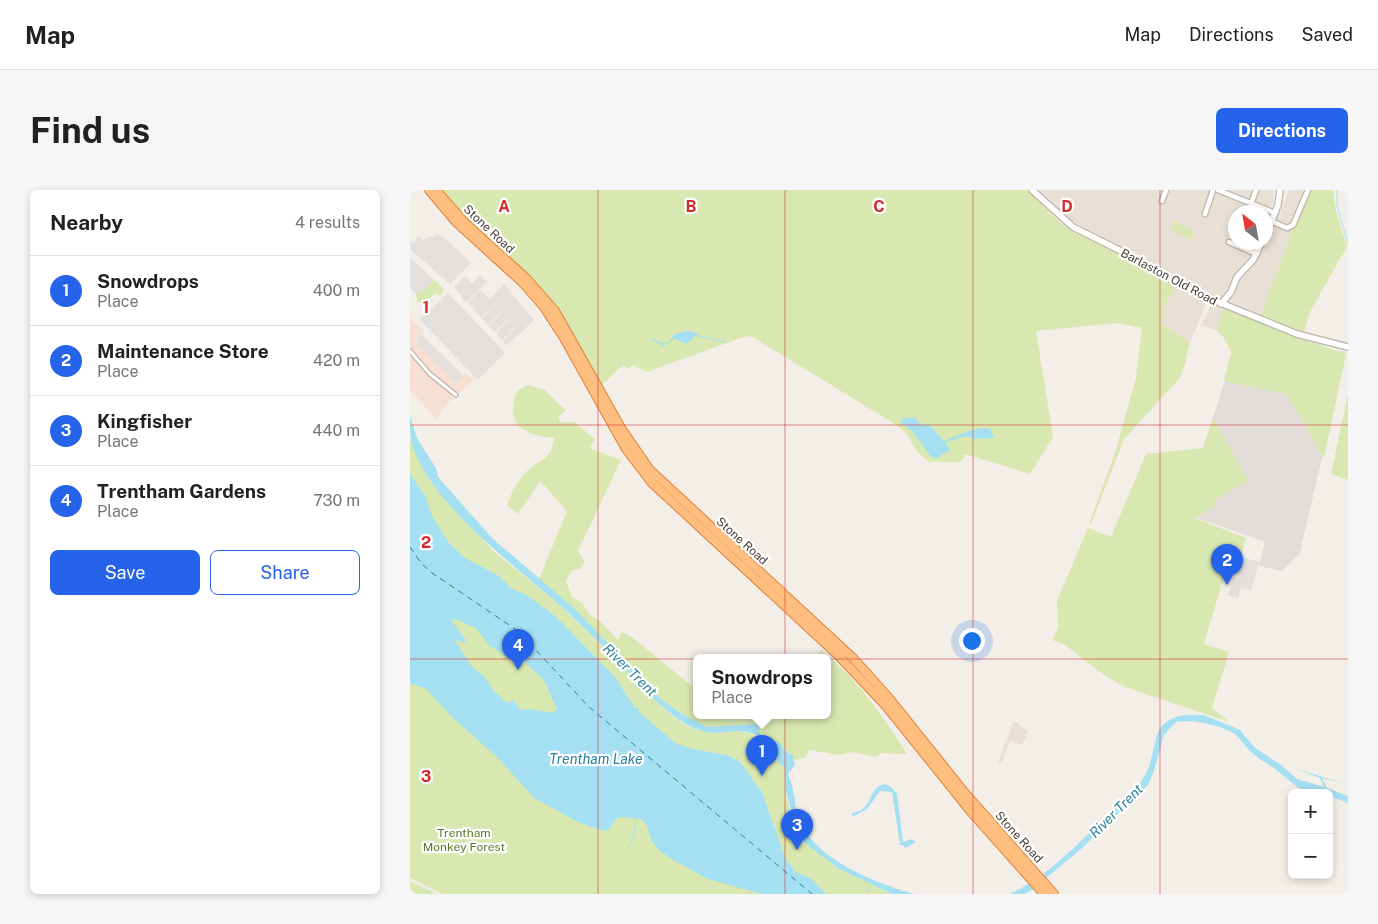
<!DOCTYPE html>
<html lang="en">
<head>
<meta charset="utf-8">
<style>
	:root { --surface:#fff; --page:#f6f6f6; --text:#202124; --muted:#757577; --line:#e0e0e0; --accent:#2563eb }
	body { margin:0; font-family:"Public Sans",sans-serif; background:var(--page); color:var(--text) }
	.controls { position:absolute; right:15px; bottom:15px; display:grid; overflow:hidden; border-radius:8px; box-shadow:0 2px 8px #0003 }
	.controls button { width:45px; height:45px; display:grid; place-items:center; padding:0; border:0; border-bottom:1px solid var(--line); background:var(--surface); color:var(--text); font:25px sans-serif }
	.compass { position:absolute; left:818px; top:15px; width:45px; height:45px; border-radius:50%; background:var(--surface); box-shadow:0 2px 8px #0003; rotate:329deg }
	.you { position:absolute; left:561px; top:450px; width:18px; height:18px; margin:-12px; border:4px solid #fff; border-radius:50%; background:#1a73e8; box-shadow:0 0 0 8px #1a73e833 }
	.badge { display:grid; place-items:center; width:32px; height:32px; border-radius:50%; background:var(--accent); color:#fff; font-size:16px; font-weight:700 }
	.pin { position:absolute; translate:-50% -41px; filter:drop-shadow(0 1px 2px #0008) }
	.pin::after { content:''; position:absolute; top:26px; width:18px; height:15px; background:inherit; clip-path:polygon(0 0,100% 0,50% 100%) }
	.popup { position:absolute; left:283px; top:464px; width:138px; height:65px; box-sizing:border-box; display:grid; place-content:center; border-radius:8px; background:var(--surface); filter:drop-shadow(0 1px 4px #0005); font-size:16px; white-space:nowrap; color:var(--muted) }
	.popup b { font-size:19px; color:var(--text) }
	.popup::after { content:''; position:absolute; left:50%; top:100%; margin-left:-10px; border:10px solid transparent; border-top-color:var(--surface) }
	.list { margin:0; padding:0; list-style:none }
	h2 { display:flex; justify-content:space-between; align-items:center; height:65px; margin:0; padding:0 20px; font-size:21px }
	h2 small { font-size:16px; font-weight:400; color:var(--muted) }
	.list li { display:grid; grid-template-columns:32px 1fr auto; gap:15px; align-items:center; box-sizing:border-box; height:70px; padding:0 20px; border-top:1px solid var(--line) }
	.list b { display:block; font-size:19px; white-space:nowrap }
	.list p { margin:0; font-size:16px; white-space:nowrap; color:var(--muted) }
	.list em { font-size:16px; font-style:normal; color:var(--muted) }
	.actions { display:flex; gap:10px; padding:15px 20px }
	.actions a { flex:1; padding:11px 0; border:1px solid var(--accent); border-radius:8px; text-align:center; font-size:18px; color:var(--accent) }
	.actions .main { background:var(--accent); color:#fff }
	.map { position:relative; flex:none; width:938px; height:704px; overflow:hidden; border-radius:8px }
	header { display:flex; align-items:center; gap:30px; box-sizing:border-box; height:70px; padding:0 25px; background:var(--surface); border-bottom:1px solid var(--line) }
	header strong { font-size:24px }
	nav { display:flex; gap:28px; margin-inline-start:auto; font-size:18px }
	.intro { display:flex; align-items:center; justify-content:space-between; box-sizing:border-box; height:120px; padding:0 30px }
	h1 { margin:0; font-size:35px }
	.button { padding:12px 22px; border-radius:8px; background:var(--accent); color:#fff; font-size:18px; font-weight:700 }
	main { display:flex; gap:30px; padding:0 30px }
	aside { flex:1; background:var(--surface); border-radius:8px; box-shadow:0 2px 8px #0003 }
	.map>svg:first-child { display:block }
</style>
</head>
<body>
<header>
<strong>Map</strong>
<nav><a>Map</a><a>Directions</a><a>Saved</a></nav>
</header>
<div class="intro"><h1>Find us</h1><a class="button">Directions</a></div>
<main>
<aside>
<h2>Nearby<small>4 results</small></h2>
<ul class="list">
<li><span class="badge">1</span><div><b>Snowdrops</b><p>Place</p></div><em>400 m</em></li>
<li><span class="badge">2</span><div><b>Maintenance Store</b><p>Place</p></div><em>420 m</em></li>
<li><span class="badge">3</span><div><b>Kingfisher</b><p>Place</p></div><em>440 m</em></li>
<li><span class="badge">4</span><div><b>Trentham Gardens</b><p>Place</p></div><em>730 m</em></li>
</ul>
<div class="actions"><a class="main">Save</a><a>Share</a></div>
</aside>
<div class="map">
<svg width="938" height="704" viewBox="0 0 938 704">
	<rect width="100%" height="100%" fill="#f4eee8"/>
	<!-- residential -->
	<g fill="#e8dfd6" fill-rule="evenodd">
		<path d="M628 0H864L863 14 859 18 870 23 879 0H900L880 47 850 127 783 99 724 62 680 43 651 23ZM826 22H856V52H826Z"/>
		<polygon points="768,95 797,111 780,153 753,134 753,116"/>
		<polygon points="802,113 814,118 806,140 791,135"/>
		<polygon points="604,531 618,541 612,555 600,551 592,573 588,572"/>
	</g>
	<!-- commercial -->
	<polygon fill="#f6e0d3" points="0,127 14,142 5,150 46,192 55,183 63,190 45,208 43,207 26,229 0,200"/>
	<!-- industrial -->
	<polygon fill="#e3ddd9" points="934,161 936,164 890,363 872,381 849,376 855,352 773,323 822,168 822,162"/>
	<!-- green -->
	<g fill="#d9e8b0">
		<polygon points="33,0 617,0 653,35 768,95 753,116 753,134 780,153 774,178 768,190 714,249 681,334 679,334 706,260 726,188 732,138 706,133 626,141 643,247 620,284 555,264 551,272 519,272 508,263 496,243 485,234 341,146 333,147 237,182 223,175 217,179 213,175 192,195 153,129 39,11"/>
		<polygon points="900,0 923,0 926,21 937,56 900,122 894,142 850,127 880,47"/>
		<polygon points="765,31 784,42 780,50 760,39"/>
		<polygon points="24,90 35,100 30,106 26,103 16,111 18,114 15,117 7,111 6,104 13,101"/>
		<polygon points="814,118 884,146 936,164 914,268 876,204 814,191 821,162 814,148 806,140"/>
		<path d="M118 195 135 200 156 221 148 227 150 232H164L185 249 179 258 211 270 168 361 175 372 170 379 162 380 156 391 162 407 172 413 179 424 190 431 208 450 212 442 223 448 287 500V525H417V467H404L411 460C446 487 474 527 497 564L472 563 465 567 443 562 429 565 399 560 395 568 385 570 370 553 350 544 348 534 297 537 272 524 251 509 165 419 129 389 157 321 130 291 108 324 97 316C101 302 109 288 119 279 134 266 141 270 144 248 114 246 94 234 107 201Z"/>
		<polygon points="938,204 938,290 921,284"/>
		<polygon points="803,228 838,291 804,310 807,315 785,328 836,348 825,385 815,383 794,454 819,462 802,518 819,532 715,497 694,485 654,454 642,450 648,438 647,411 678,338 701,347 736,264 793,258"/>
		<path d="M0 250 24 294 83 361 144 410 186 450 239 505 238 509 240 506C253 517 271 536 288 540 318 546 331 532 358 555L356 564H365L368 569 378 568 379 576 375 577V598L383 636 393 651 429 679 482 704H33L0 688Z"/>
		<polygon points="0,691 27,704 0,704"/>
	</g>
	<!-- parking -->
	<g fill="#e2dfdc">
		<polygon points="27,44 34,47 61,73 40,94 0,59 0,50 3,53 9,46 13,50 20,46 23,48"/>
		<polygon points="0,68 24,90 13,101 6,104 1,99 0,100"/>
		<polygon points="70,85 77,92 57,112 54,111 51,105 59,96 50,104 44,97 55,86 62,93"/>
		<polygon points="94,94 124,130 96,156 93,151 110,133 92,150 86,143 111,117 85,142 79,136 105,109 78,135 72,128 97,102 71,127 58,113 70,100 80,109"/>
		<polygon points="38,103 95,163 68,190 10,130"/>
		<polygon points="11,144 53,185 46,192 5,151"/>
		<polygon points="832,367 849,372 844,392 840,391 843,392 841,401 831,398 828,409 818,405 824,387 830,387 826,386"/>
	</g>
	<!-- water -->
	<g fill="#a4e0f1" fill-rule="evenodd">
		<path d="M278 141 286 143 287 145 276 154 264 148C256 156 252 156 243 149L255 154 260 151 264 144Z"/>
		<path d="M0 226 7 248 26 278 28 287 83 349 165 419 251 509 272 524 297 537 348 534 350 544 370 553 378 563 383 565 385 575 378 584C385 599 384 614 389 629 404 669 465 693 504 704H482L429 679 396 654 381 636V622L371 628 375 624V620H381L375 598V577L370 575 365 564H356L357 555C354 552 350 547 346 545 330 537 313 545 296 542 275 538 257 520 241 507L236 508 239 505C227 495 218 482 208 471 191 454 174 438 156 421 107 376 22 318 1 252 0 244 0 234 0 226Z"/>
		<path d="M494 228H505L511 234 520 236 534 251C546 247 571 233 581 240L584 248 563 249 557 246 535 252 540 260 527 268 521 267 503 242 491 233Z"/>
		<path d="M0 284 16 307 22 326 39 353 55 368 89 386 101 398 118 406 145 426 204 486 225 518H230L228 521 265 553 282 559 317 565 329 571 352 602 375 668 386 682 400 688 416 704H352L298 689 265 671 250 661 242 652 237 635 230 629 210 627 206 629 199 639 193 641 170 633 124 608 88 568 42 527 16 499 0 493ZM45 429 66 438 79 455 104 472 99 458 102 455 109 467 134 490 147 519 143 523 119 519 111 520 103 510 97 513 83 500 74 486 62 477 44 449 54 453 56 450 41 430Z"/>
		<path d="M777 525H794L830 540 844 557 871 575 887 589 914 597 910 588 884 578 938 595 912 588 917 598 938 606V613L919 606V603C885 603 887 594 862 577 855 572 847 568 840 561 835 556 831 549 825 544 810 535 783 529 766 532L754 545 744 581 738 595 671 659 622 700 615 704H600C639 686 669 652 700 623 712 612 726 601 734 587 750 561 736 529 777 525Z"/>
		<path d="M475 594 481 597 487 604 493 652 502 649 506 652 495 658 493 655H490L482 602 470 601 457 619 442 627V623C463 621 459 595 475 594Z"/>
	</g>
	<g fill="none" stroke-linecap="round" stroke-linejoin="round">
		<!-- stream -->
		<g stroke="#a4e0f1" stroke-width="1">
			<polyline points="927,0 927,15 938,54"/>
			<polyline points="285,145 316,152"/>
			<polyline points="242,150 255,156 264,148"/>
			<polyline points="219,657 224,645 226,629"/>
			<polyline points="458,702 460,695"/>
		</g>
		<!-- ferry -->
		<polyline stroke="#2a809c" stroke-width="1" stroke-dasharray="6 5" stroke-linecap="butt" points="0,357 11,373 22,383 108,441 179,517 402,704"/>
		<defs>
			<polyline id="pedestrian" points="0,161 20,184 46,205"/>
			<g id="minor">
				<polyline points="808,0 865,23"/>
				<polyline points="752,11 756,0"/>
				<polyline points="841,14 846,0"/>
				<polyline points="795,24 803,0"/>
				<polyline points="861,31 877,38 883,35 898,0"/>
				<polyline points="819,52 847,64"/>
			</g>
			<g id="tertiary">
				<polyline points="622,0 663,37 715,63 779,100 887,144 938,157"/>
				<polyline points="856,45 868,15 870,0"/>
				<polyline points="811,114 821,102 827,87 843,70 852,52"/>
			</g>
			<g id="trunk">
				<polyline points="19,0 46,32 113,93 134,117 154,148 216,259 242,293 429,466 476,516 562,623 634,704"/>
				<polyline points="26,0 55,33 116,88 145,121 211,238 240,280 444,469 479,508 555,603 644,704"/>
			</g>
		</defs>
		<!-- pedestrian casing -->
		<use href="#pedestrian" stroke="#bfb4aa" stroke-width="5.5"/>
		<!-- minor casing -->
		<use href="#minor" stroke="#bfb4aa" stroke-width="7"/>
		<!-- tertiary casing -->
		<use href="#tertiary" stroke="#bfb4aa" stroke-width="8"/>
		<!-- trunk casing -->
		<use href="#trunk" stroke="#de8137" stroke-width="10"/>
		<!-- pedestrian -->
		<use href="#pedestrian" stroke="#fff" stroke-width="3"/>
		<!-- minor -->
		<use href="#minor" stroke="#fff" stroke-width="4.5"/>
		<!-- tertiary -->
		<use href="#tertiary" stroke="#fff" stroke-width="5.5"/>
		<!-- trunk -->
		<use href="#trunk" stroke="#febe7f" stroke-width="8"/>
	</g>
	<!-- grid -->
	<path fill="none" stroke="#d62828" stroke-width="1" stroke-opacity="0.55" d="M188 0V704M375 0V704M563 0V704M750 0V704M0 235H938M0 469H938"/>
	<g text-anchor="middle" stroke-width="4.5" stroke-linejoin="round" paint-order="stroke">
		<!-- street labels -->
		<g font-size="12" fill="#473d36" stroke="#fff">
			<text transform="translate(79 39) rotate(43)" y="4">Stone Road</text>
			<text transform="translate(759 87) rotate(28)" y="4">Barlaston Old Road</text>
			<text transform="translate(332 351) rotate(42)" y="4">Stone Road</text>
			<text transform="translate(609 647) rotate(48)" y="4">Stone Road</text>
		</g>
		<!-- park labels -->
		<g font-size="12" fill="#577929" stroke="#fff">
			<text x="54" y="647">Trentham<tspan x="54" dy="14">Monkey Forest</tspan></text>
		</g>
		<!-- water labels -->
		<g font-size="14" font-style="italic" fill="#2a809c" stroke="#fff">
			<text transform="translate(220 480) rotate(44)" y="5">River Trent</text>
			<text x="186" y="574">Trentham Lake</text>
			<text transform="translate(706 621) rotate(-45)" y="5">River Trent</text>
		</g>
	</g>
	<g font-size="16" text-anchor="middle" font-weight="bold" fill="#d62828" stroke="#fff" stroke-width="4.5" stroke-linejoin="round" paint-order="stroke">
		<text x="94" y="22">A</text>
		<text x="281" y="22">B</text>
		<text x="469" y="22">C</text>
		<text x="657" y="22">D</text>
		<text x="16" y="123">1</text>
		<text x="16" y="358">2</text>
		<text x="16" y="592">3</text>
	</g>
</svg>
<div class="controls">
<button>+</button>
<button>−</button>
</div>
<svg class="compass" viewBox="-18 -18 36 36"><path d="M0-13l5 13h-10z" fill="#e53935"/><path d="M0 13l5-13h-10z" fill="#757577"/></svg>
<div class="you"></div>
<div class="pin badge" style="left:352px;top:586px">1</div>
<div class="popup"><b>Snowdrops</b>Place</div>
<div class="pin badge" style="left:817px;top:395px">2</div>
<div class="pin badge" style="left:387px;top:660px">3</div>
<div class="pin badge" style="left:108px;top:480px">4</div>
</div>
</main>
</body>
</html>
